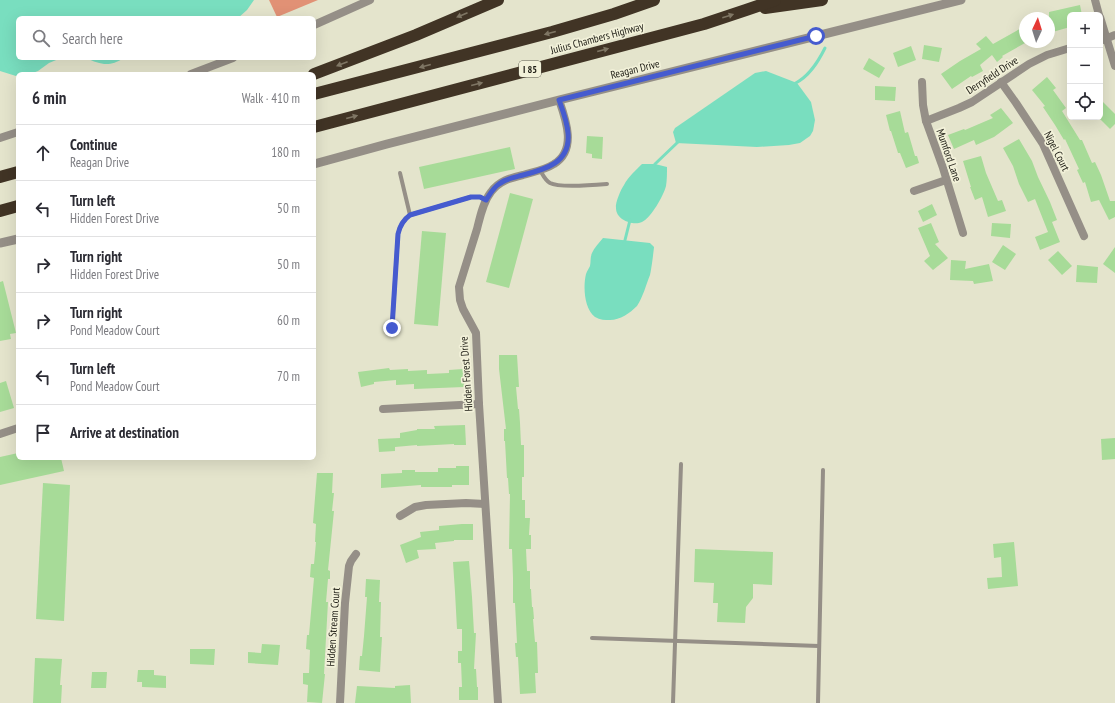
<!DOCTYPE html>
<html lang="en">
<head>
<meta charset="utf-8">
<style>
	:root { --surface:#fff; --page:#f7f7f7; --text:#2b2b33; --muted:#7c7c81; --line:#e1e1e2 }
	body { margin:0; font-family:"PT Sans Narrow",sans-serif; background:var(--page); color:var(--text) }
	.controls { position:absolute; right:12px; top:12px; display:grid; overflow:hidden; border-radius:6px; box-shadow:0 4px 16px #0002 }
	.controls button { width:36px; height:36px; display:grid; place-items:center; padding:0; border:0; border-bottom:1px solid var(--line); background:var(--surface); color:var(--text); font:20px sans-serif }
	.compass { position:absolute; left:1019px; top:12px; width:36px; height:36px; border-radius:50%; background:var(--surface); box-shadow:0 4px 16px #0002; rotate:4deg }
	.stop { position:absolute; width:12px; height:12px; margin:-9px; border:3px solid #455bcf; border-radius:50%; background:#fff }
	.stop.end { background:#455bcf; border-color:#fff; box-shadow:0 1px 4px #0008 }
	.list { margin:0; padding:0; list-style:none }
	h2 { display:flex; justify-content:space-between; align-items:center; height:52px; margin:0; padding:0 16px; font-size:17px }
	h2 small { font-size:13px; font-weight:400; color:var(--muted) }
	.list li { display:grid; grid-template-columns:26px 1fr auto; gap:12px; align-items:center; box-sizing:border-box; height:56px; padding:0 16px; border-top:1px solid var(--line) }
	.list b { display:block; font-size:15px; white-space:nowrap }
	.list p { margin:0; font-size:13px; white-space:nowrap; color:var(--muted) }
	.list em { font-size:13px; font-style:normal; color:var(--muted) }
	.icon { flex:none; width:22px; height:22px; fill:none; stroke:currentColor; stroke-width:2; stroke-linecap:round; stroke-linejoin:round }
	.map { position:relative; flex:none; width:1115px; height:703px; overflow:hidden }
	.search { position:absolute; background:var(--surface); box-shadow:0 4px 16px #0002; left:16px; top:16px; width:300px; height:44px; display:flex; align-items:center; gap:10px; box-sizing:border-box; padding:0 14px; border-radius:6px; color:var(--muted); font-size:15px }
	.panel { position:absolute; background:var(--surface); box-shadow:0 4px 16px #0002; left:16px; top:72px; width:300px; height:388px; border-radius:6px }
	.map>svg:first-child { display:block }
</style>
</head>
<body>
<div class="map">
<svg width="1115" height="703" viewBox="0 0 1115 703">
	<rect width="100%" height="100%" fill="#e4e4cc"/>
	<!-- forest -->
	<polygon fill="#e19175" points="269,0 318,0 277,17"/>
	<!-- water -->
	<g fill="#79debf">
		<polygon points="0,0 254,0 247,10 238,18 18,18 18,58 61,58 49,63 38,71 30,74 18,74 18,75 16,76 0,71"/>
		<path d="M85 58H124C108 68 101 64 85 58Z"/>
		<polygon points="766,71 797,83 811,102 815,120 813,131 810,136 800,143 789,145 757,147 676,143 673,132 675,128 755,73"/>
		<path d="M642 164H655L667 167C667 173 667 180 666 186 664 195 651 218 642 222 633 226 616 220 616 208 615 203 621 189 624 185 628 177 636 170 642 164Z"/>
		<path d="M603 238 650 243C651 244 653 246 654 247 654 249 651 272 650 275 646 285 643 297 637 306 630 313 620 320 610 320 605 320 600 320 595 317 584 309 583 286 586 274 587 271 589 268 590 266 591 262 590 257 592 253 594 248 599 243 603 238Z"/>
	</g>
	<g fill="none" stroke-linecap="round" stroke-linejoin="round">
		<!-- stream -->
		<g stroke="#79debf" stroke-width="3">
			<path d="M794 84C809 77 818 62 825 48"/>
			<polyline points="653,167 655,164 678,142"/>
			<polyline points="624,244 630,220"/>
		</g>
	</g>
	<!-- building -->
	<g fill="#a7db98">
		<polygon points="1080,5 1082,15 1070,15 1070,27 1049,33 1049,12"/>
		<polygon points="1025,26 1025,43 1002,56 1003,57 997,62 992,55 980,65 983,71 972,77 971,76 952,89 941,74 960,61 981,49 976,44 986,36 993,44"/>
		<polygon points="924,45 942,48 939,62 922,59"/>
		<polygon points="911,46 916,60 898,67 893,53"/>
		<polygon points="869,58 885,68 879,78 863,69"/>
		<polygon points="1047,77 1056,88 1053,90 1066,108 1062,111 1080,140 1082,140 1092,163 1095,162 1101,175 1110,201 1115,201 1115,217 1109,220 1099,200 1091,202 1085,182 1083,183 1077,170 1079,169 1065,139 1064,140 1055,125 1043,107 1045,106 1032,90"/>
		<polygon points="875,86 896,87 895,101 875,100"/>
		<polygon points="1100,99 1115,114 1115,124 1110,129 1100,119"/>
		<polygon points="1001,108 1013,123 994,137 976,145 974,140 954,149 948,135 964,129 965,130 993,118 990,115"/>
		<polygon points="900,111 905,133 908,132 915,156 917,156 919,163 906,168 900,153 898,153 891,131 890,131 886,115"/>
		<polygon points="587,136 603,137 602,159 592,158 592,154 586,153"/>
		<polygon points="1019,139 1032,161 1038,177 1050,202 1057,220 1052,222 1060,242 1040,250 1035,237 1048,232 1035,199 1028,202 1019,184 1013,166 1003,148"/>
		<polygon points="510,147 515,169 424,189 419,167"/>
		<polygon points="981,156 986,173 998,201 1002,200 1006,211 988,217 982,197 975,200 970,187 971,187 963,161"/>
		<polygon points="510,193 533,199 509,288 486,282"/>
		<polygon points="932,204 937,215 923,222 918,211"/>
		<polygon points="931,223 939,242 935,244 948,258 933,270 924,261 930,256 918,228"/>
		<polygon points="992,223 1011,224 1010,238 991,236"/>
		<polygon points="422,231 446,233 438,326 414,324"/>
		<polygon points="1003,245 1016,254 1005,270 992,262"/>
		<polygon points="1115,247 1115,273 1103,264"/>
		<polygon points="1058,251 1072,266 1062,275 1048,260"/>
		<polygon points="951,260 966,261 965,269 989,264 993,281 974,284 973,281 950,280"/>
		<polygon points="1077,265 1098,267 1097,283 1076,282"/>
		<polygon points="3,281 16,333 10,334 11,339 0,341 0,282"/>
		<polygon points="499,355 517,355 519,387 516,387 518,409 519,409 520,423 521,445 524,445 524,477 522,477 522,500 525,500 525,518 530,518 529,535 531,535 531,549 526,549 527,571 530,571 530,589 531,589 532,607 533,607 534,619 533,619 535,642 537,642 538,673 535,673 536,693 520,694 518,657 516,657 515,643 517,643 515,603 513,603 513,578 512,549 509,549 510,494 509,494 508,478 507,478 505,441 504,441 504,429 506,429 499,369"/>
		<polygon points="389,368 390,370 408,369 408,371 427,370 427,374 449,373 449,370 463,369 464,387 414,389 414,384 396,385 396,380 374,382 374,384 361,387 358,372"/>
		<polygon points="6,381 14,408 0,412 0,383"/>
		<polygon points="465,425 466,445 454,445 454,444 417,446 417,445 395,447 395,451 379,452 378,439 400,438 400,433 417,430 417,429 435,429 434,426"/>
		<polygon points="1115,438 1115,459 1102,460 1101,439"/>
		<polygon points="18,453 18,458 61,458 64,471 0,485 0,457"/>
		<polygon points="456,466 469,466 469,485 452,485 452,487 421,487 421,485 381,488 381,474 402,473 402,470 415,470 415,472 438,472 438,468 456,468"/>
		<polygon points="317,473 333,473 332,493 334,493 332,511 334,511 328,570 330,571 330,579 328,579 326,602 328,602 324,674 325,674 322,703 307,702 308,685 303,684 303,673 309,673 310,650 306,649 307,635 309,635 314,578 310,577 311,564 314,564 316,542 315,542 316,524 313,523"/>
		<polygon points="43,483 70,485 64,621 36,619"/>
		<polygon points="462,524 473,524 473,540 454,540 454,541 435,543 436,549 417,550 419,558 406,563 400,545 421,537 420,532 439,530 439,526"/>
		<polygon points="1014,542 1018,586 988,589 987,578 1002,577 1001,557 994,558 993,544"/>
		<polygon points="695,549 773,552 772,585 753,584 753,598 746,607 745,623 717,622 718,603 713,603 714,583 694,582"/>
		<polygon points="469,561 472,597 474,633 476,633 474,669 476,669 477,687 478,687 478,700 459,700 459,687 462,687 461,663 458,663 458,651 462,651 462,629 457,629 455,592 453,562"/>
		<polygon points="366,579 380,580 379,602 381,602 380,637 382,637 380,672 359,670 360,656 362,656 364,636 367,597 365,597"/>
		<polygon points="262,644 280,645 278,665 248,663 248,652 261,653"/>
		<polygon points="190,649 215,649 214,665 190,664"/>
		<polygon points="35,658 62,659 60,685 62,685 61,703 33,703"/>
		<polygon points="138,670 154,670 154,675 166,676 166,688 142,687 142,682 137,682"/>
		<polygon points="92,672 107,672 106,688 91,688"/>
		<polygon points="410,685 411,703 355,703 357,686 395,688 395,686"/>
	</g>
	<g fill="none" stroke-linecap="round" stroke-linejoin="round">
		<!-- service -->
		<g stroke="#958f87" stroke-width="4">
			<path d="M540 170C543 175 545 180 550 183 559 188 595 185 607 184"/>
			<polyline points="400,173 410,215"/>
			<path d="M392 328 398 234C400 225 403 220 410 215L471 197H480L486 200"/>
			<polyline points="592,638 819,646"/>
			<polyline points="673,703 681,464"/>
			<polyline points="818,703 823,470"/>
		</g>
		<!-- minor -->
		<g stroke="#958f87" stroke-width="8">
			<polyline points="1095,0 1099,15"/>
			<polyline points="1100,17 1115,66"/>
			<polyline points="314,25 370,0"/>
			<polyline points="1100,41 1115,35"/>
			<polyline points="191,74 233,58"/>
			<polyline points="922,82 923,105 926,121 943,168 963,233"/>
			<polyline points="1001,82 1016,103 1043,144 1084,236"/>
			<polyline points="926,121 959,108 972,102 1029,64 1047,55 1070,48"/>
			<polyline points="0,138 18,132"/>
			<polyline points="914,191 946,180"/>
			<polyline points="383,409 479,404"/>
			<polyline points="0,434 18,428"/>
			<polyline points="400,516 415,507 426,505 466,503 485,504"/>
			<polyline points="340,703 345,603 349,566 351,561 356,554"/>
			<path d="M498 703 479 404 476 333 463 309 460 300 459 287C465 268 471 248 477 229 480 217 483 202 491 192 499 181 510 178 523 175 533 172 545 170 554 164 577 150 566 120 559 100"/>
		</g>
		<!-- tertiary -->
		<g stroke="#958f87" stroke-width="9">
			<polyline points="314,164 387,144 559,100 961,0"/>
			<polyline points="0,243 18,239"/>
		</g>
		<!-- motorway -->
		<g stroke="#413425" stroke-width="12">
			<polyline points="765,8 822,0"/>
			<polyline points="314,74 416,35 498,0"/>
			<polyline points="314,94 552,32 614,14 654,0"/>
			<polyline points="314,127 704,24 746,10 775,0"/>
			<polyline points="0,177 18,172"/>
			<polyline points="0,211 18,206"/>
		</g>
	</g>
	<!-- one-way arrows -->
	<defs><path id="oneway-solid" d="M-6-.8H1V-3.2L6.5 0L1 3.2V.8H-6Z"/></defs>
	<g fill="#7f7664">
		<use href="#oneway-solid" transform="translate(462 15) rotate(157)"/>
		<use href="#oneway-solid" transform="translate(728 16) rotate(-18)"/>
		<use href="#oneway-solid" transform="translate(550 33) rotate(165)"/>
		<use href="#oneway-solid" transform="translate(603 50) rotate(-15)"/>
		<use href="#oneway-solid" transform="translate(342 64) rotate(159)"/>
		<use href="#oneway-solid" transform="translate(425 66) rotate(165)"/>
		<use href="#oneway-solid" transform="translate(477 84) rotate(-14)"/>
		<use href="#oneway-solid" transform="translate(352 117) rotate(-15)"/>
	</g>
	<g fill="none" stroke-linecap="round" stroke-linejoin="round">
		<!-- route -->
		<path stroke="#455bcf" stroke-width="5" d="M392 328 398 234C400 225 403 220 410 215L471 197H480L486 200C490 194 493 188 499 184 505 179 513 178 519 176 543 170 571 164 568 133 567 121 563 111 559 100L816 36"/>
	</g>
	<g text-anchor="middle" stroke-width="3.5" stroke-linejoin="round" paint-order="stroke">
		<!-- shield labels -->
		<rect fill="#f2f1d9" stroke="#5c5b4e" stroke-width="1" x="519" y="61" width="22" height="16" rx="3"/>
		<g font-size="10" font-weight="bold" fill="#1c1b13">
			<text x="530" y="73">I 85</text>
		</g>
		<!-- street labels -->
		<g font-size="11" fill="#1c1b13" stroke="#f2f1d9">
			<text transform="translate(597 38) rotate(-15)" y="4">Julius Chambers Highway</text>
			<text transform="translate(635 69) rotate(-14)" y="4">Reagan Drive</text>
			<text transform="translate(992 75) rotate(-33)" y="4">Derryfield Drive</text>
			<text transform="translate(1057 151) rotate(63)" y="4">Nigel Court</text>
			<text transform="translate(949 155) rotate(71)" y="4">Mumford Lane</text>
			<text transform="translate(466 374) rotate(-94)" y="4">Hidden Forest Drive</text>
			<text transform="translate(333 627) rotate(-86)" y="4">Hidden Stream Court</text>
		</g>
	</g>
</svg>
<div class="controls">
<button>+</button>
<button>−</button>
<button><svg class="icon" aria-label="locate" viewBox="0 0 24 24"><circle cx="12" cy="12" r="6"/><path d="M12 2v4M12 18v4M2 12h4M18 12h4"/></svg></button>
</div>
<svg class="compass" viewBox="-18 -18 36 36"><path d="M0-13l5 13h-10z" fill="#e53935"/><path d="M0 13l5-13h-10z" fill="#7c7c81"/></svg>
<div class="stop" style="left:816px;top:36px"></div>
<div class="stop end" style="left:392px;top:328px"></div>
<div class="search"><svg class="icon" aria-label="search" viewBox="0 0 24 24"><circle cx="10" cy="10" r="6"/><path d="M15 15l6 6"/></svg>Search here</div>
<section class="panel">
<h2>6 min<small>Walk · 410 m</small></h2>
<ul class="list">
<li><svg class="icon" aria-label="ahead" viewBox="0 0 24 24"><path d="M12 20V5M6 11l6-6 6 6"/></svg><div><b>Continue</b><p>Reagan Drive</p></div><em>180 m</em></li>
<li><svg class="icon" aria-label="left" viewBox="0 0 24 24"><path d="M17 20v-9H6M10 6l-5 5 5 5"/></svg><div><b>Turn left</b><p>Hidden Forest Drive</p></div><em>50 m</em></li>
<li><svg class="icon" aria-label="right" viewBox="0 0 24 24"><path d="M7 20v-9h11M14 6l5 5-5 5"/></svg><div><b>Turn right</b><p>Hidden Forest Drive</p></div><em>50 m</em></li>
<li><svg class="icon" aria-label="right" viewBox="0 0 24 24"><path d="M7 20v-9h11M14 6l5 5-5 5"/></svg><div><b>Turn right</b><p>Pond Meadow Court</p></div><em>60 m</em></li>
<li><svg class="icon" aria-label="left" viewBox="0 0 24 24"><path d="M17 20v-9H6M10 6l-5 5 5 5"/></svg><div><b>Turn left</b><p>Pond Meadow Court</p></div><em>70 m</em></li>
<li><svg class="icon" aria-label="arrive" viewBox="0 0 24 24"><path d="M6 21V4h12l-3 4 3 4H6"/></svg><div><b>Arrive at destination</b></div></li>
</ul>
</section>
</div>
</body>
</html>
